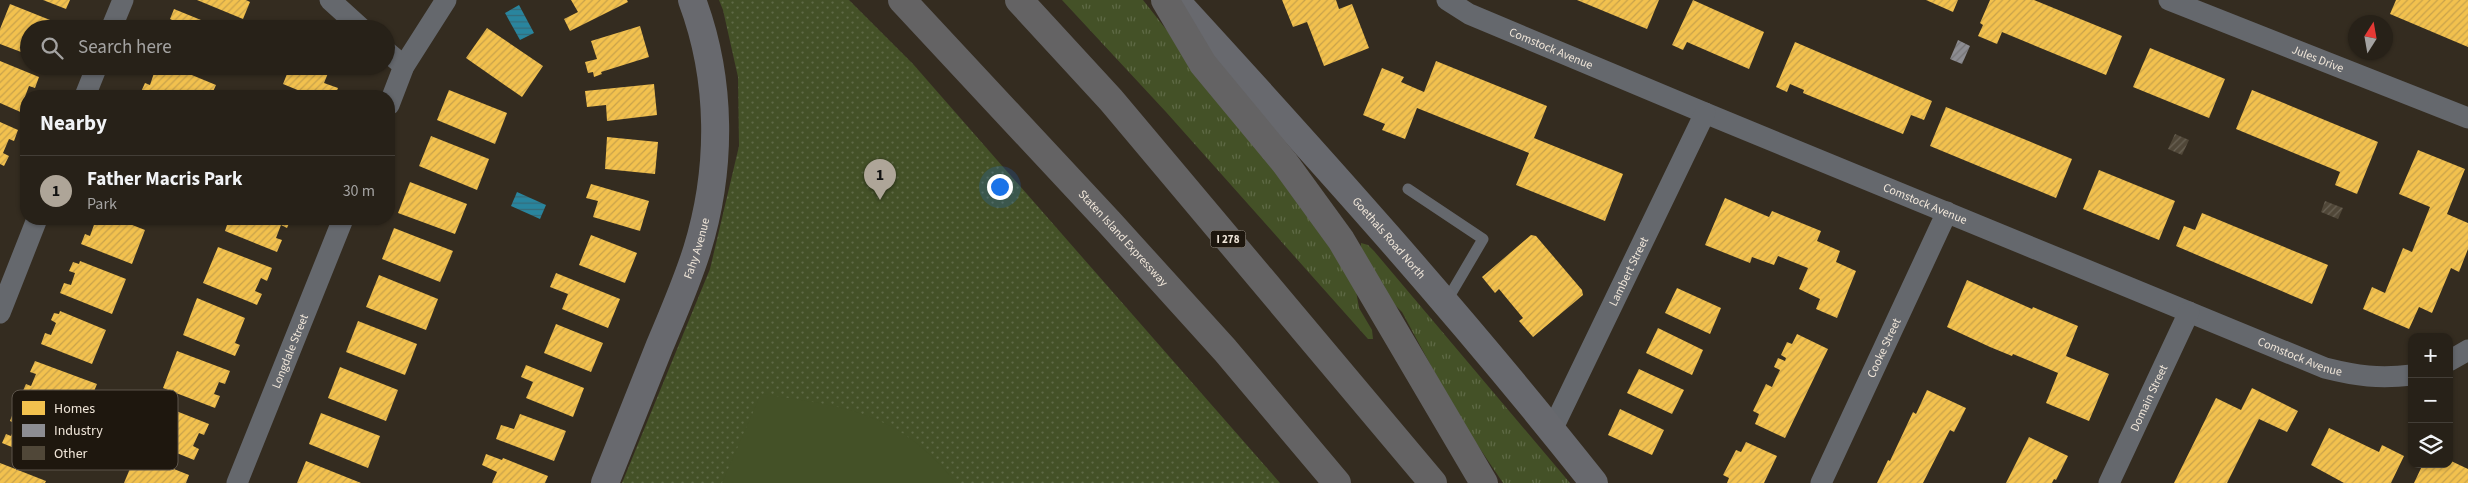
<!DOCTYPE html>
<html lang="en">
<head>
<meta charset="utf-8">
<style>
	:root { --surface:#272118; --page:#332e25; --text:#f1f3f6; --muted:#a4a3a2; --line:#433e37; --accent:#aea598 }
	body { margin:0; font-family:"Source Sans 3",sans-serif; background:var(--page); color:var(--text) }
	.controls { position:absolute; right:15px; bottom:15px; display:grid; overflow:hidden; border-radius:10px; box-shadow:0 1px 4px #0004 }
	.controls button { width:45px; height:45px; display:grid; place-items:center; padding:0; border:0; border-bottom:1px solid var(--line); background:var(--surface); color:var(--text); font:25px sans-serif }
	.compass { position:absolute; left:2348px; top:15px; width:45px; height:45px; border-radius:50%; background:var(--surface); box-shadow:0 1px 4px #0004; rotate:11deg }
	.you { position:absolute; left:999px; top:186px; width:18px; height:18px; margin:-12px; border:4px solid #fff; border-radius:50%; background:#1a73e8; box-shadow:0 0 0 8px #1a73e833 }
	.badge { display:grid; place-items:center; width:32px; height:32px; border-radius:50%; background:var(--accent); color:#111; font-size:16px; font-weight:700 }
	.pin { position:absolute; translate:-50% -41px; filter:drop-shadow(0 1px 2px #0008) }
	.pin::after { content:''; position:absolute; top:26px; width:18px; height:15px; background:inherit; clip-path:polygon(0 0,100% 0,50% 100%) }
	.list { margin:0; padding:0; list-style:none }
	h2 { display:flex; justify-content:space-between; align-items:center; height:65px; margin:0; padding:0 20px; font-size:21px }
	h2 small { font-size:16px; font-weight:400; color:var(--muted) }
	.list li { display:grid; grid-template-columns:32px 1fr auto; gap:15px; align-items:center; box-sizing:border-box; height:70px; padding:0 20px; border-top:1px solid var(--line) }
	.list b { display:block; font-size:19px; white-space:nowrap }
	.list p { margin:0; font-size:16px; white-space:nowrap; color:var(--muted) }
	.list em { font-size:16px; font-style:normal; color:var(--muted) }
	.icon { flex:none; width:28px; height:28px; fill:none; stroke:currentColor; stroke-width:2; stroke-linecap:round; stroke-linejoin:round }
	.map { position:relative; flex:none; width:2468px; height:483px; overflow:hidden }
	.search { position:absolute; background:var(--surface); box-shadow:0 1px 4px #0004; left:20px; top:20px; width:375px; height:55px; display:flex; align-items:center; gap:12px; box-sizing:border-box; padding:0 18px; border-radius:28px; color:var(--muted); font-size:19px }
	.panel { position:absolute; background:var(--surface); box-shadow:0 1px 4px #0004; left:20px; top:90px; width:375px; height:135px; border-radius:20px }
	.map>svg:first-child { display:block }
</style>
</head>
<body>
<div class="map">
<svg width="2468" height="483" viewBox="0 0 2468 483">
	<defs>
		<pattern id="grass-tufts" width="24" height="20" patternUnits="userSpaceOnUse" patternTransform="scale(1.25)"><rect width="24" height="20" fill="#445127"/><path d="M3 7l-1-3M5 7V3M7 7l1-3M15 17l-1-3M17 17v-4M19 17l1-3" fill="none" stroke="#5f6a46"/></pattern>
		<pattern id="park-dots" width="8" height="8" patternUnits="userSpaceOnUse" patternTransform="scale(1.25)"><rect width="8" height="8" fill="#445127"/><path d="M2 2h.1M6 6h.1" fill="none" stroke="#5f6a46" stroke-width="1.8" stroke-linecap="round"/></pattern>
		<pattern id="water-rules" width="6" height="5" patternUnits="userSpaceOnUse" patternTransform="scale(1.25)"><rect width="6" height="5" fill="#29859e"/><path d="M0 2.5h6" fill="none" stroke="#356b79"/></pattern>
		<pattern id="homes-hatch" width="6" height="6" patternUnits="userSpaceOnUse" patternTransform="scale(1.25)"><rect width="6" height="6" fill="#f2c14e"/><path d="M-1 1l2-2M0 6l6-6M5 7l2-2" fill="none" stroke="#c8a24b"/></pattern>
		<pattern id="industry-hatch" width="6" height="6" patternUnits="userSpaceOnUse" patternTransform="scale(1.25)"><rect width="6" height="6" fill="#8d8d92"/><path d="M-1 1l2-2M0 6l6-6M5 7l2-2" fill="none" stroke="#757476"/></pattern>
		<pattern id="building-hatch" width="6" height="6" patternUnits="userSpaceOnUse" patternTransform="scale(1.25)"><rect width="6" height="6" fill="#504738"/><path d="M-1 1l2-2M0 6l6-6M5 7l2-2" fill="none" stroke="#6a6254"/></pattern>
	</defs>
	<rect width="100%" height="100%" fill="#342c20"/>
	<!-- grass -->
	<g fill="url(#grass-tufts)">
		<polygon points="1062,0 1143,0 1254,141 1305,211 1355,285 1359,308 1372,330 1373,339 1368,339 1166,112"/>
		<polygon points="1361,243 1368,245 1374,251 1570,483 1503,483 1458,416 1402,312 1388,298 1361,248"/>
	</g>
	<!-- park -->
	<polygon fill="url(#park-dots)" points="719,0 849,0 913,64 1280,483 622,483 710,269 739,146 738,77 723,10"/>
	<!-- garden -->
	<path fill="#445127" d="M761 394C845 406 900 412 956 483H722Z"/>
	<!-- water -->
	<g fill="url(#water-rules)">
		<polygon points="519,5 534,33 520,40 505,13"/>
		<polygon points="517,192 546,205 540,219 511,206"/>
	</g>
	<!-- homes -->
	<g fill="url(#homes-hatch)">
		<polygon points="43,0 70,0 66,9"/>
		<polygon points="197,0 246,0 250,2 243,19"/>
		<polygon points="571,0 627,0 628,2 570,31 564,19 578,12"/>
		<polygon points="1282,0 1336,0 1339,9 1352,4 1369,48 1324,66 1307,22 1293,27"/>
		<polygon points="1577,0 1659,0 1647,29"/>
		<polygon points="1693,0 1764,32 1749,69 1687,42 1683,50 1672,45"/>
		<polygon points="1926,0 1958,0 1953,12"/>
		<polygon points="1990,0 2034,0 2122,36 2106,75 2002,32 1997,44 1978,36 1983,25 1980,23"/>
		<polygon points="2396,0 2468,0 2468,47 2390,14"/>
		<polygon points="10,4 55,22 60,26 59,29 29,29 29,55 0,44 0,29"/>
		<polygon points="174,9 223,29 171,29 174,21 170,19"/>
		<polygon points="640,26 649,57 601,72 602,74 594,77 593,72 588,73 585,62 597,59 591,41"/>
		<polygon points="487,28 543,66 522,97 466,58"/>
		<polygon points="1795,42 1932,101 1924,120 1911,115 1903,134 1803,93 1804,90 1790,84 1787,92 1776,87"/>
		<polygon points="2150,48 2225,79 2209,118 2133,87"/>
		<polygon points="0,61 39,77 35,88 29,86 23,102 26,103 25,114 0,103"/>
		<polygon points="1436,61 1547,106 1534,138 1623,174 1605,221 1516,185 1529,153 1417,108 1405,139 1382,130 1385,124 1363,115 1382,68 1404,77 1401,82 1424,92"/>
		<polygon points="152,66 170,66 216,85 211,96 145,96 140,94 145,83 150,85 154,73 150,71"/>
		<polygon points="281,66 331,66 324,83 338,88 335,96 312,96 283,84 289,69"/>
		<polygon points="654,84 657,115 607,121 606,105 587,107 585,91"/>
		<polygon points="449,90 507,113 495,144 437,120"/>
		<polygon points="2252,90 2378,142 2357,194 2335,185 2340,172 2236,129"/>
		<polygon points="1946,107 2072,159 2056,198 1930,146"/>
		<polygon points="0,122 18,130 14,141 9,139 3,153 9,156 4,166 0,164"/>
		<polygon points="431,136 489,159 477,190 419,166"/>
		<polygon points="607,137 658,142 655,174 605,169"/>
		<polygon points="2418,150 2465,169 2447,214 2468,223 2468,249 2459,272 2451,268 2432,313 2419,307 2409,329 2363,309 2372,287 2385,293 2403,248 2412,252 2430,207 2399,194"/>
		<polygon points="2099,170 2175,201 2159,240 2083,209"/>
		<polygon points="410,182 467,204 455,234 398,213"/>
		<polygon points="591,184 649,201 640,231 593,217 598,201 586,198"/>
		<polygon points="1725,198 1769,217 1772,211 1821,231 1817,241 1840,251 1836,262 1856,271 1837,318 1816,309 1820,299 1799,289 1808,268 1778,256 1774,265 1752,257 1750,263 1705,245"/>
		<polygon points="2202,213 2328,265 2312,304 2176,246 2184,226 2195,230"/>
		<polygon points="91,219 117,219 145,230 132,264 81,244 85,234 90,236 95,222"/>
		<polygon points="229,219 291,219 287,228 281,225 276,238 282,240 277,252 225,231"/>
		<polygon points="394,228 453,251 440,282 382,259"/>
		<polygon points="591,235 637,253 625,283 579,265"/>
		<polygon points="1531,235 1536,236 1582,290 1583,295 1533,337 1519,321 1523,318 1499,289 1495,293 1482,277"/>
		<polygon points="218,247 272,268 267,281 261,278 255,291 262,294 257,305 203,283"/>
		<polygon points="80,261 126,279 112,314 60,293 64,283 71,285 75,273 69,271 73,262 79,264"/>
		<polygon points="556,273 620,299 608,328 562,309 568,294 550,287"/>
		<polygon points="379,275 438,299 426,330 366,307"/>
		<polygon points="1967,280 2032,309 2033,307 2078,326 2066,356 2109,374 2089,421 2046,403 2058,373 2013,354 2012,356 1990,347 1947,327"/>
		<polygon points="1677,288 1721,308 1710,334 1665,313"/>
		<polygon points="197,298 245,318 235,343 240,345 235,356 183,335"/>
		<polygon points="60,311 106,330 92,364 41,344 45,333 51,335 56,323 51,320 54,313 59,314"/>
		<polygon points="358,321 417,344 405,375 346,352"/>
		<polygon points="556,324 603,343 591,372 544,353"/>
		<polygon points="1658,328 1703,350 1692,375 1646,353"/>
		<polygon points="1797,334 1828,349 1785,438 1755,424 1759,414 1753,411 1766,384 1772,387 1776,378 1780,370 1774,367 1778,358 1785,361 1786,358 1781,355 1787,342 1792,344"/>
		<polygon points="177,351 230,371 225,384 219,382 214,394 220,396 215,408 163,388"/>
		<polygon points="35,361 97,384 90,401 79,397 73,415 21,395 26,384 31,386 36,374 30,372"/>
		<polygon points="526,365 584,388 573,417 526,398 533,382 521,377"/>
		<polygon points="340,367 398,390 386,421 328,398"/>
		<polygon points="1639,369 1684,390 1672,414 1627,393"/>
		<polygon points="2252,388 2298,411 2287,432 2259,419 2227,483 2174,483 2216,398 2241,410"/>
		<polygon points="1927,390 1966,408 1954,432 1950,430 1923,483 1877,483 1888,460 1890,461 1913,412 1916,414"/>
		<polygon points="156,403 209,424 204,435 199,433 193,446 199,449 194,460 142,439"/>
		<polygon points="1620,409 1664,430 1652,455 1608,435"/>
		<polygon points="14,410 66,432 53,464 2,443 6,434 11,436 16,424 10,421"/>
		<polygon points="321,413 380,436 368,468 309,444"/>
		<polygon points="520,414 566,431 554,461 496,439 501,425 514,429"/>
		<polygon points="2329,428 2379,452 2382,445 2404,456 2391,483 2344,483 2311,465"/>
		<polygon points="2029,437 2068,456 2056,480 2054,479 2052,483 2006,483"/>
		<polygon points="1746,442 1777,456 1764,483 1727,483 1729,478 1723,475 1736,450 1741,452"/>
		<polygon points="136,454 189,475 186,483 124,483"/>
		<polygon points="486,454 502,460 503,458 548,476 545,483 492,483 497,472 482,465"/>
		<polygon points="2449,460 2468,469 2468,483 2414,483 2423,464 2449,464"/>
		<polygon points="306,461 361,483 297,483"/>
		<polygon points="0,463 46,481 45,483 0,483"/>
	</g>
	<!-- industry -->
	<polygon fill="url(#industry-hatch)" points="1958,40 1970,46 1962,64 1950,59"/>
	<!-- building -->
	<g fill="url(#building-hatch)">
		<polygon points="2175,134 2189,140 2182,155 2168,149"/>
		<polygon points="2325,201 2343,208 2338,219 2321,212"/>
	</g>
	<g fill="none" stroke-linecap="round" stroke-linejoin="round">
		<!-- service -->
		<polyline stroke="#65686d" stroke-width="11" points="1408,189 1483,239 1446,302"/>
		<!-- minor -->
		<g stroke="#65686d" stroke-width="21">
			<polyline points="330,0 362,29"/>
			<path id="s1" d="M1447 0 1469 14 1705 113 2325 368C2357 376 2379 379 2412 375"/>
			<path id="s2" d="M2169 0 2468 118"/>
			<polyline points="111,29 123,0"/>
			<polyline points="386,51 404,66"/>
			<polyline points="85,96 97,66"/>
			<polyline points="389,105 404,66 446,0"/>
			<polyline points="0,313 37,219"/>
			<polyline points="2449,361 2468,350"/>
			<path id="s3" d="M1552 430 1705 113"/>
			<path id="s4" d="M237 483 343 219"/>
			<path id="s5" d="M1821 483 1947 212"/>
			<path id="s6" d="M2109 483 2189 312"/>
		</g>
		<!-- secondary -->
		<g stroke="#68696e" stroke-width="28">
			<path id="s7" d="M1175 0C1319 157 1462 316 1594 483"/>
			<path id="s8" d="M605 483C623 437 642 391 660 345 673 314 687 282 697 250 722 169 722 80 692 0"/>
		</g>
		<!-- motorway -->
		<g stroke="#646364" stroke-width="28">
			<path id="s9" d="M902 0 1109 222 1225 350 1337 483"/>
			<polyline points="1019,0 1111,100 1433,483"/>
			<polyline points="1165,0 1203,64 1285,163 1341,240 1484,483"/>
		</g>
	</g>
	<g text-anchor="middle" stroke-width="5" stroke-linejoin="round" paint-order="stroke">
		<!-- shield labels -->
		<rect fill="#1e170e" stroke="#b1a89c" stroke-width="1" x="1210.5" y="230.5" width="35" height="17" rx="4"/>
		<g font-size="11" font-weight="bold" fill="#f0e6d9">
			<text x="1228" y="243">I 278</text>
		</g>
		<!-- street labels -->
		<g font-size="12" fill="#f0e6d9" stroke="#1e170e">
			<text dy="4" stroke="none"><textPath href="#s1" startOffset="115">Comstock Avenue</textPath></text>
			<text dy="4" stroke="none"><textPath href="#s2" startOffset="160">Jules Drive</textPath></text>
			<text dy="4" stroke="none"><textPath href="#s1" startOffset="520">Comstock Avenue</textPath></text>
			<text dy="4" stroke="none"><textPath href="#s9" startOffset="325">Staten Island Expressway</textPath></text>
			<text dy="4" stroke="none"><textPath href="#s7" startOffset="320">Goethals Road North</textPath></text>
			<text dy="4" stroke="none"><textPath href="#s8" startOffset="252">Fahy Avenue</textPath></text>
			<text dy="4" stroke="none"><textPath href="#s3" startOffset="176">Lambert Street</textPath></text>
			<text dy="4" stroke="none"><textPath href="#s5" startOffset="149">Cooke Street</textPath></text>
			<text dy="4" stroke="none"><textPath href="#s4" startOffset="142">Longdale Street</textPath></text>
			<text dy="4" stroke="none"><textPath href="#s1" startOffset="925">Comstock Avenue</textPath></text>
			<text dy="4" stroke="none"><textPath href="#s6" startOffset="94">Domain Street</textPath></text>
		</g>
	</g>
	<!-- legend -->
	<rect x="12" y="390" width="166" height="80" rx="8" fill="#1e170e" stroke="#5d554b" stroke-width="1"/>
	<rect x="22" y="401" width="23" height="14" fill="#f2c14e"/>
	<rect x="22" y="424" width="23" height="13" fill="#8d8d92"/>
	<rect x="22" y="446" width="23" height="14" fill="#504738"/>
	<g font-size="14" fill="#f0e6d9">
		<text x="54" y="413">Homes</text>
		<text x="54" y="435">Industry</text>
		<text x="54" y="458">Other</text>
	</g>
</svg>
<div class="controls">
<button>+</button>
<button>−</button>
<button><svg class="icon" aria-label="layers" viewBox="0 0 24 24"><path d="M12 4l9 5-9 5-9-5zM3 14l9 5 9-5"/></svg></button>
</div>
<svg class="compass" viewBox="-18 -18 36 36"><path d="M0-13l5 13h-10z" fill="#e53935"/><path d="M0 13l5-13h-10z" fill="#a4a3a2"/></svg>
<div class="you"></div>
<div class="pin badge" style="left:880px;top:200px">1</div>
<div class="search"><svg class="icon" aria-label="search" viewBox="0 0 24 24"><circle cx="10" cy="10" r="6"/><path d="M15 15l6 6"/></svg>Search here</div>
<section class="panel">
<h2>Nearby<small></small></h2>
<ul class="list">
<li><span class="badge">1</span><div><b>Father Macris Park</b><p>Park</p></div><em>30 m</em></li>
</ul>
</section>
</div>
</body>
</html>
